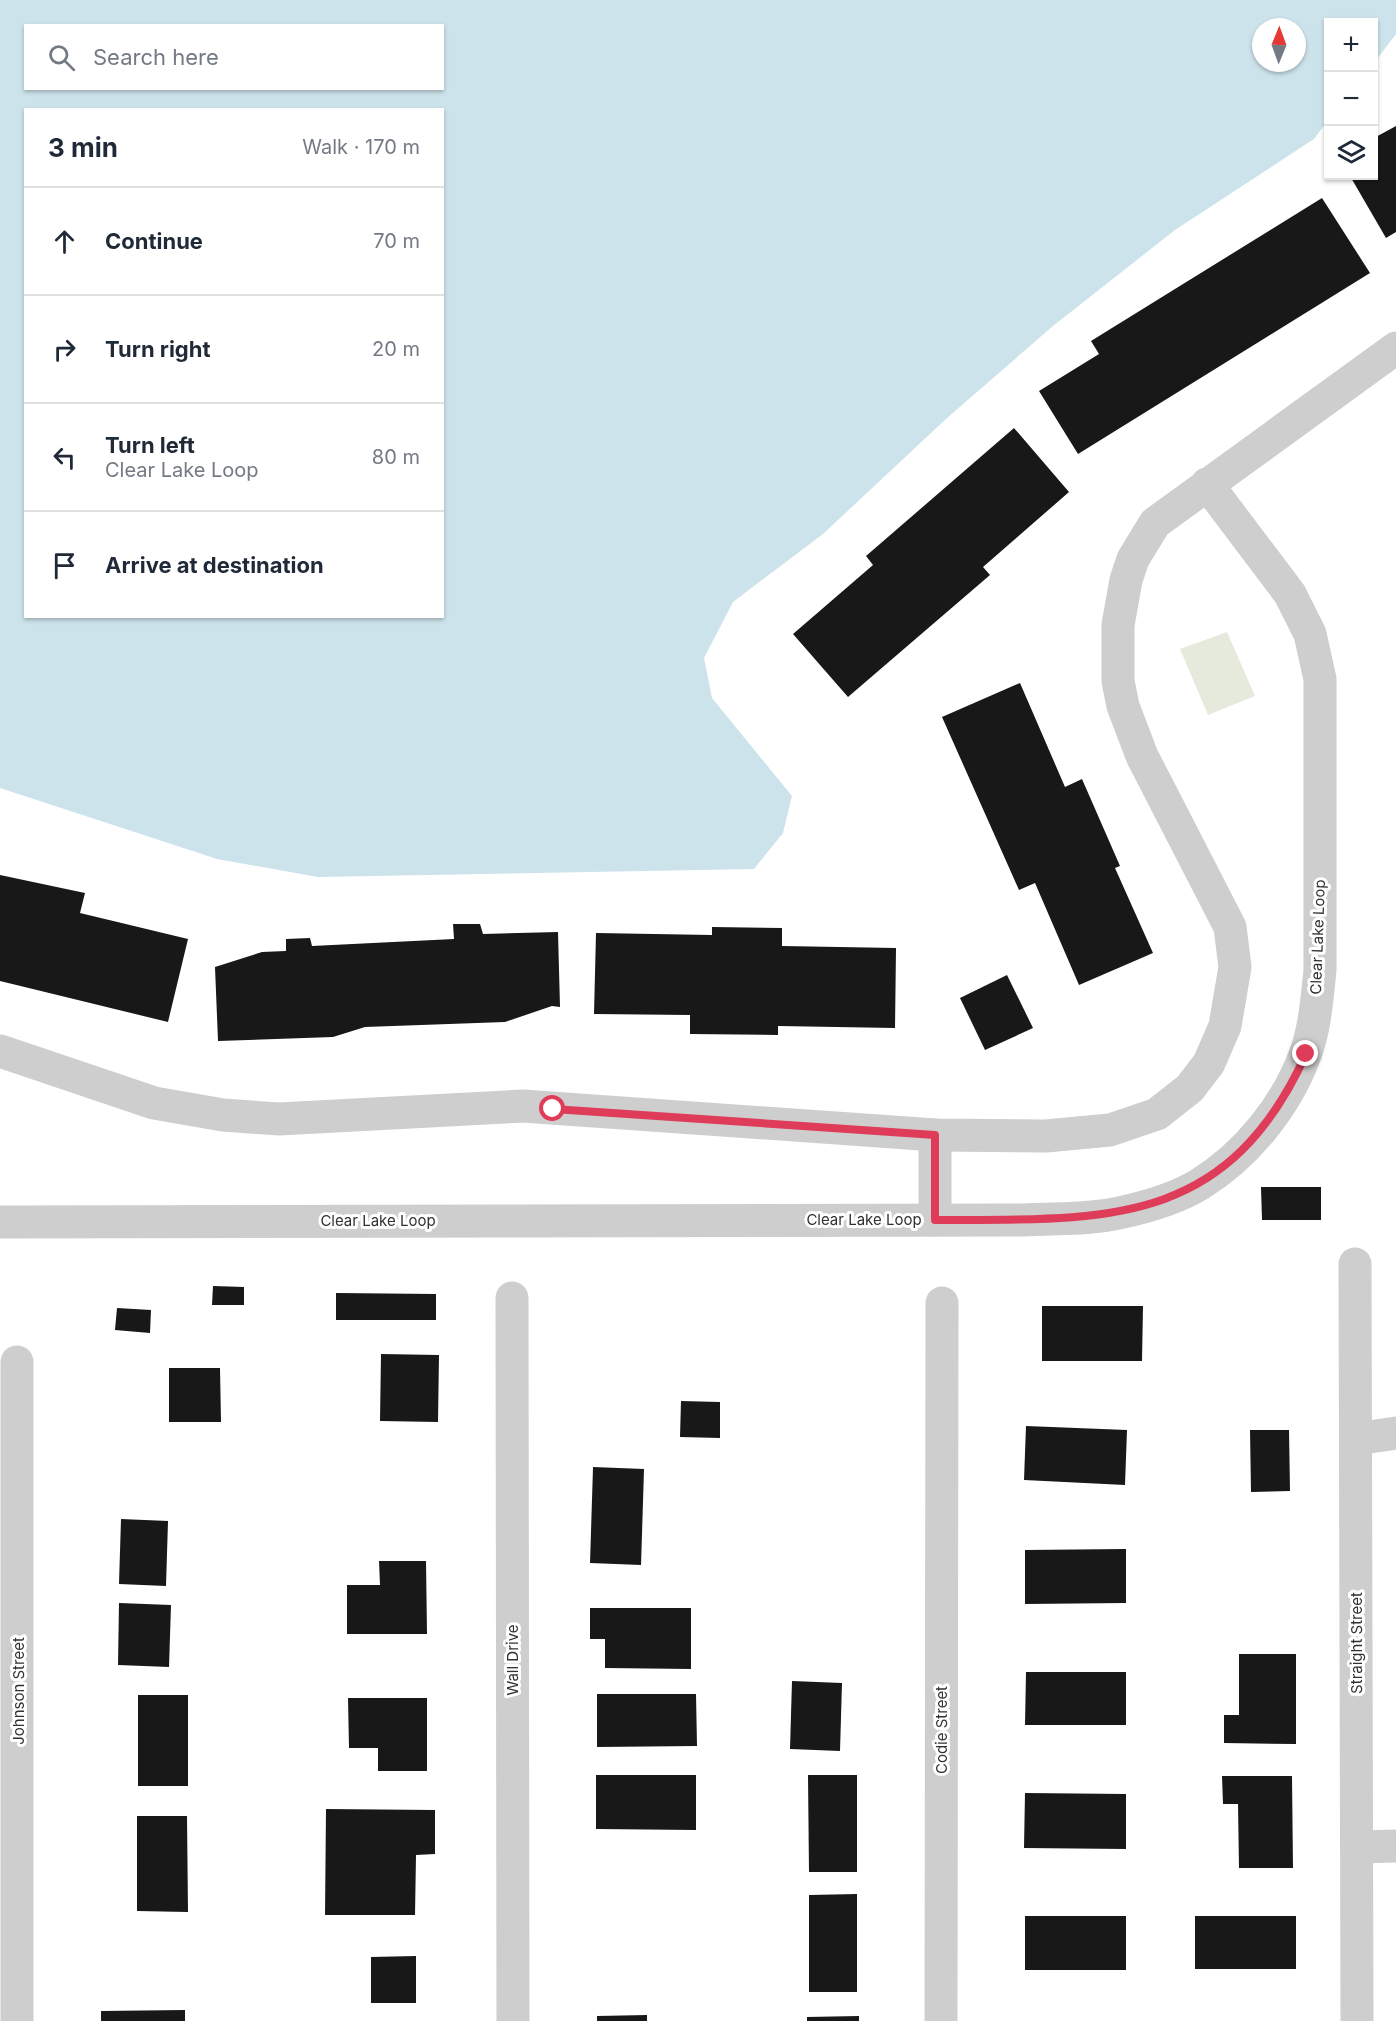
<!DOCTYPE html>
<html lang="en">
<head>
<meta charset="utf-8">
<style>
	:root { --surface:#fff; --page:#f2f2f3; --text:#1f2937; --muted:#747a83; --line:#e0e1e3 }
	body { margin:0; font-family:Inter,sans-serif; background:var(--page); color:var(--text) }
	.controls { position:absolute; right:18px; top:18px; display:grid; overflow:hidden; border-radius:0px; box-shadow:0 2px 4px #0004 }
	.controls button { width:54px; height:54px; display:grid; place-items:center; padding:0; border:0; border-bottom:2px solid var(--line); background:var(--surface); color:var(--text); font:30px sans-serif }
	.compass { position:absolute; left:1252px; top:18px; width:54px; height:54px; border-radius:50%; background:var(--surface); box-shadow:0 2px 4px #0004; rotate:1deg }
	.stop { position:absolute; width:18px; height:18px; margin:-14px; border:4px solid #df3c5a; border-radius:50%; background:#fff }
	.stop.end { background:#df3c5a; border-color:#fff; box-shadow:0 2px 6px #0008 }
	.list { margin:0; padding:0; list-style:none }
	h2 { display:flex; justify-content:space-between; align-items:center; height:78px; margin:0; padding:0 24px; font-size:26px }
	h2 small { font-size:20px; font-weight:400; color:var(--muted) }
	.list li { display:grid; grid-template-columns:39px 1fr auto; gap:18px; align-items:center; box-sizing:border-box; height:108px; padding:0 24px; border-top:2px solid var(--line) }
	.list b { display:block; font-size:22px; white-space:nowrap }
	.list p { margin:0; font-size:20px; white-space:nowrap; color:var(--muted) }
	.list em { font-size:20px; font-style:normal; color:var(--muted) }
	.icon { flex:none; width:33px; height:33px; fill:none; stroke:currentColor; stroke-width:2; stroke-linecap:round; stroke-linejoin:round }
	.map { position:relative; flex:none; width:1396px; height:2021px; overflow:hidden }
	.search { position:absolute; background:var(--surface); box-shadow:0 2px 4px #0004; left:24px; top:24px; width:420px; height:66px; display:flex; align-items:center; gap:15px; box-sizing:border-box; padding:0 21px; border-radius:0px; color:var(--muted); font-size:22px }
	.panel { position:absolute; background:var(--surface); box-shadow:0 2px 4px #0004; left:24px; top:108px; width:420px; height:510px; border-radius:0px }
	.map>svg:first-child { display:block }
</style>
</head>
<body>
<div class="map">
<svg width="1396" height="2021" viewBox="0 0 1396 2021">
	<rect width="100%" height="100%" fill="#fff"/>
	<!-- green -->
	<polygon fill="#e5eadd" points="1227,632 1255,696 1208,715 1180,649"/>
	<!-- water -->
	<path fill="#cde3eb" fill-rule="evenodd" d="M0 0H1396V34L1374 63V22H1328V120L1314 139 1175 230 1053 326 947 418 823 534 733 602 704 658 712 698 792 796 783 833 754 869 318 877 217 859 0 788ZM26 26H442V88H26ZM1261 27H1297V63H1261ZM26 110H442V616H26Z"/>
	<!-- building -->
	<g fill="#181818">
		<polygon points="1396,126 1396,232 1386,238 1350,176 1374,176 1374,138"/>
		<polygon points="1322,198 1370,273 1078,454 1039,391 1099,354 1091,341"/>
		<polygon points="1014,428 1069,492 983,567 990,575 848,697 793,634 873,565 866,556"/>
		<polygon points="1020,683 1065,787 1082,779 1120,866 1115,868 1153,953 1079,985 1035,883 1019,890 942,717"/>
		<polygon points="0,875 85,893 80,913 188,939 168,1022 0,981"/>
		<polygon points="453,924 480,924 483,934 558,932 560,1007 552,1006 505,1022 365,1027 333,1037 218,1041 215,967 262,952 286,951 286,939 310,938 312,946 454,939"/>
		<polygon points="712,927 782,928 782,946 896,948 895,1028 778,1026 778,1035 690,1034 690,1015 594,1014 596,933 712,935"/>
		<polygon points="1007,975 1033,1028 985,1050 960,998"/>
		<polygon points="1261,1187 1321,1187 1321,1220 1262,1220"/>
		<polygon points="213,1286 244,1287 244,1305 212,1305"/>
		<polygon points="336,1293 436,1294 436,1320 336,1320"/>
		<polygon points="1042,1306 1143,1306 1142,1361 1042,1361"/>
		<polygon points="117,1308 151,1310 150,1333 115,1330"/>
		<polygon points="381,1354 439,1355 438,1422 380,1421"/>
		<polygon points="169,1368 220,1368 221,1422 169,1422"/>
		<polygon points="681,1401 720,1402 720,1438 680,1437"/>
		<polygon points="1026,1426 1127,1430 1125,1485 1024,1480"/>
		<polygon points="1250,1430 1289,1430 1290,1491 1251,1492"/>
		<polygon points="593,1467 644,1469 641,1565 590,1563"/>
		<polygon points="121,1519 168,1521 166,1586 119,1584"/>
		<polygon points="1126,1549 1126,1603 1025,1604 1025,1550"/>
		<polygon points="379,1561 426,1561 427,1634 347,1634 347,1585 380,1585"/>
		<polygon points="119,1603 171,1605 169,1667 118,1665"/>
		<polygon points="590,1608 691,1608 691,1669 605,1668 605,1639 590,1639"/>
		<polygon points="1239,1654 1296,1654 1296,1744 1224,1743 1224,1715 1239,1715"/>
		<polygon points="1026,1672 1126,1672 1126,1725 1025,1725"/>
		<polygon points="792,1681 842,1683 840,1751 790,1749"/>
		<polygon points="597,1694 696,1694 697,1746 597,1747"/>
		<rect x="138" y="1695" width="50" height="91"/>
		<polygon points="348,1698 427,1698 427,1771 378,1771 378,1748 349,1748"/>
		<polygon points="596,1775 696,1775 696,1830 596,1829"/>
		<polygon points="808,1775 857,1775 857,1872 809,1872"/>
		<polygon points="1222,1776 1292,1776 1293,1868 1239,1868 1238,1804 1223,1804"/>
		<polygon points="1025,1793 1126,1794 1126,1849 1024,1848"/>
		<polygon points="326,1809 435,1810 435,1854 416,1855 415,1915 325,1915"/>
		<polygon points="137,1816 187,1816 188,1912 137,1911"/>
		<polygon points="857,1894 857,1992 809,1992 809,1895"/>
		<rect x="1025" y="1916" width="101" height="54"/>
		<rect x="1195" y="1916" width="101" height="53"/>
		<polygon points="416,1956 416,2003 371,2003 371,1957"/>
		<polygon points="185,2010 185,2021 101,2021 101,2011"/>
		<polygon points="647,2015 647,2021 597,2021 597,2016"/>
		<polygon points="859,2016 859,2021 807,2021 807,2017"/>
	</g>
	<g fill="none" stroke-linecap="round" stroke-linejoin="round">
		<!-- minor -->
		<g stroke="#cecece" stroke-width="33">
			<polyline points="0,1051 154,1103 223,1115 279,1119 523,1106 935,1135 1046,1136 1110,1130 1157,1114 1190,1088 1209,1063 1225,1026 1235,967 1230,927 1142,756 1123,706 1118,681 1118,625 1126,580 1133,559 1155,523 1396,348"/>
			<polyline points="935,1135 935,1220"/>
			<path d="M0 1222 1024 1220C1054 1218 1089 1220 1119 1213 1147 1207 1176 1199 1200 1184 1247 1155 1286 1106 1305 1055 1315 1029 1317 998 1320 970V679L1310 634 1290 594 1207 484"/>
			<polyline points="1355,1264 1357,2021"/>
			<polyline points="512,1298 513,2021"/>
			<polyline points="17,1362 17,2021"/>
			<polyline points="1356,1439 1396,1433"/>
			<polyline points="1358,1847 1396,1846"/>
			<polyline points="941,2021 942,1303"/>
		</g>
	</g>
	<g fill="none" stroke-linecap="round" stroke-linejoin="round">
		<!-- route -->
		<path stroke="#df3c5a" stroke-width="8" d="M553 1109 935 1135V1220C1103 1219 1226 1230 1306 1054"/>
	</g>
	<g text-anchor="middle" stroke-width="6" stroke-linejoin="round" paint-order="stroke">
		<!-- street labels -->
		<g font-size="15" fill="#313131" stroke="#fff">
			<text transform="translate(1318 937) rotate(-88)" y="5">Clear Lake Loop</text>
			<text x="864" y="1225">Clear Lake Loop</text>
			<text x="378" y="1226">Clear Lake Loop</text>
			<text transform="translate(1357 1643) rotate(-90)" y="5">Straight Street</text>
			<text transform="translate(513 1660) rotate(-90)" y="5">Wall Drive</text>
			<text transform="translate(19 1691) rotate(-90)" y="5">Johnson Street</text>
			<text transform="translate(942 1730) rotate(-90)" y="5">Codie Street</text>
		</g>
	</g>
</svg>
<div class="controls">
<button>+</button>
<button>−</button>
<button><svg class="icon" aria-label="layers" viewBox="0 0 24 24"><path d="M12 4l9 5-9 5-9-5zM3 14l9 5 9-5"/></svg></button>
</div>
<svg class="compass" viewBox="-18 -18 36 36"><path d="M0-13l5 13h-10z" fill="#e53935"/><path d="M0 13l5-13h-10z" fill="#747a83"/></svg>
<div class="stop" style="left:553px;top:1109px"></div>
<div class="stop end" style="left:1306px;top:1054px"></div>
<div class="search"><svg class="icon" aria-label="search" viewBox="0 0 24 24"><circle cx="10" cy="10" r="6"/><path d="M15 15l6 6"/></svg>Search here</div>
<section class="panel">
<h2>3 min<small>Walk · 170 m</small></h2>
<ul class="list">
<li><svg class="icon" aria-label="ahead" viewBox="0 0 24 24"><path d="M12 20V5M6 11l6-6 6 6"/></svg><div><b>Continue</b></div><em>70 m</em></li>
<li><svg class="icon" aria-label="right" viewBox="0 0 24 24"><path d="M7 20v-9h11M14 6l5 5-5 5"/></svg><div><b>Turn right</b></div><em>20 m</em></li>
<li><svg class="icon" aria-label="left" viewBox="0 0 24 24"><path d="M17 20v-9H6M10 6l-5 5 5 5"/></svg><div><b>Turn left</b><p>Clear Lake Loop</p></div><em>80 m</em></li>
<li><svg class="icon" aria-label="arrive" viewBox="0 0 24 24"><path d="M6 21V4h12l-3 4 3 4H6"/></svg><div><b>Arrive at destination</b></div></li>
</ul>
</section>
</div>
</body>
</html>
